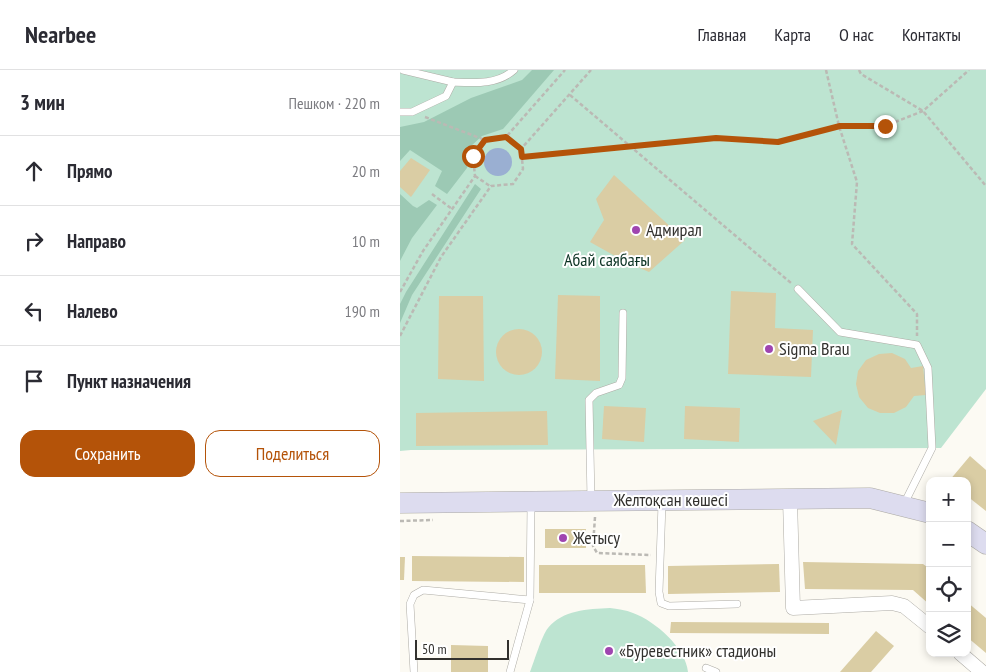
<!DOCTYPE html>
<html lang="ru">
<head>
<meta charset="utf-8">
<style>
	:root { --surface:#fff; --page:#f7f7f7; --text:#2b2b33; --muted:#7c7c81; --line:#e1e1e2; --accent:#b45309 }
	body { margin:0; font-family:"PT Sans Narrow",sans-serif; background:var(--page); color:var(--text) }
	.controls { position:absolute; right:15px; bottom:15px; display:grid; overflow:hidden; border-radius:10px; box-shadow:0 2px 8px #0003 }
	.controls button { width:45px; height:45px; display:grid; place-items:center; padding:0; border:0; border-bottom:1px solid var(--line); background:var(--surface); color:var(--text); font:25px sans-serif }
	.scale { position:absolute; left:15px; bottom:12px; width:94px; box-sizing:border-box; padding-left:5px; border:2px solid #32312e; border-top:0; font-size:14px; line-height:18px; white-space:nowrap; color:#32312e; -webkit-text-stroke:4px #fff; paint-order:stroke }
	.stop { position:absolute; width:15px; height:15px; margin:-11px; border:4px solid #b45309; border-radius:50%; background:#fff }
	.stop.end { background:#b45309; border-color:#fff; box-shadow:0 1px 5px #0008 }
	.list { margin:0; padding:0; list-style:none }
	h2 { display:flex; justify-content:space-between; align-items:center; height:65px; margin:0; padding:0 20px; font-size:21px }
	h2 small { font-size:16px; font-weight:400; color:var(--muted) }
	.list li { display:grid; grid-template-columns:32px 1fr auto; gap:15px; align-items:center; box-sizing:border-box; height:70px; padding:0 20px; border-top:1px solid var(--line) }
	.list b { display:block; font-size:19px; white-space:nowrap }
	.list em { font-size:16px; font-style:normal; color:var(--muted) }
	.actions { display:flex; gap:10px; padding:15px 20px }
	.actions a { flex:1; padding:11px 0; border:1px solid var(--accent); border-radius:15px; text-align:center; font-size:18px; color:var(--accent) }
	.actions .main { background:var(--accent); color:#fff }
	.icon { flex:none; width:28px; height:28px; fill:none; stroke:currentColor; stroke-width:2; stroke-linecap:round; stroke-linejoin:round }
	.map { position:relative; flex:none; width:586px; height:602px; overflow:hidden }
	header { display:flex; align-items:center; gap:30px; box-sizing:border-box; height:70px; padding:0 25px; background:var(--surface); border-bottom:1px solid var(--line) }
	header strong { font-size:24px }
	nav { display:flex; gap:28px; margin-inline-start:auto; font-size:18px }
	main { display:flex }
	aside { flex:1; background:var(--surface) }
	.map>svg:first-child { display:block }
</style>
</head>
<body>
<header>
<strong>Nearbee</strong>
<nav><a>Главная</a><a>Карта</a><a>О нас</a><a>Контакты</a></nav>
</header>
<main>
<aside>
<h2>3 мин<small>Пешком · 220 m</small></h2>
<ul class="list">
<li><svg class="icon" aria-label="ahead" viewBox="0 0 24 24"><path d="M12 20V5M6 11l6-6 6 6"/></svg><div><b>Прямо</b></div><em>20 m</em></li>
<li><svg class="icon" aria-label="right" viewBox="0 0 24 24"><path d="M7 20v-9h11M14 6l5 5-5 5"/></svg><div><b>Направо</b></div><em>10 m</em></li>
<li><svg class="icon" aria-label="left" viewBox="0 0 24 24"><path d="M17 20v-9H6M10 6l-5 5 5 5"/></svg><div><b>Налево</b></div><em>190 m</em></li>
<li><svg class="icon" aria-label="arrive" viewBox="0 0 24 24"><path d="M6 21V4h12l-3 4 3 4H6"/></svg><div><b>Пункт назначения</b></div></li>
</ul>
<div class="actions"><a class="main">Сохранить</a><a>Поделиться</a></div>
</aside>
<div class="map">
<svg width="586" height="602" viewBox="0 0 586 602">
	<rect width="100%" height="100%" fill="#fcfaf3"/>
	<!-- green -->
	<g fill="#bde4d1">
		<polygon points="0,0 586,0 586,319 541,378 11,380 0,381"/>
		<path d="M210 538C217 539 226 540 233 543 255 551 286 578 288 602H130C134 592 142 565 148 558 163 540 187 539 210 538Z"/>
	</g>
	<!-- forest -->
	<g fill="#9cc9b4">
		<polygon points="132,0 154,0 103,59 82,66 70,77 67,98 47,124 35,116 42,101 10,80 0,91 0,57 24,52 71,28 122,10"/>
		<polygon points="75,114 81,119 12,225 0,253 0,234 6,222"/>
		<polygon points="0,124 13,136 17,138 29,130 37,135 12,168 0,191"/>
	</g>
	<!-- water -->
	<circle fill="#9aafd2" cx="98" cy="92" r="14"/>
	<!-- building -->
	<g fill="#dacda4">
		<polygon points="11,88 30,100 11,127 0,117 0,101"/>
		<polygon points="214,105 285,170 249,202 224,191 190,172 204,150 196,129"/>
		<polygon points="331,221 376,223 375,258 413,260 411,307 328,304"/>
		<polygon points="158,225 200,226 200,311 155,309"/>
		<polygon points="39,226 83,226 84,311 38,309"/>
		<circle cx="119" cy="282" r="23"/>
		<polygon points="492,283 505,289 511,298 523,296 526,325 514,326 506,337 494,343 480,343 468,338 459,327 456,314 458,301 466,290 479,284"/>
		<polygon points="204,336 246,338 244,372 202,369"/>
		<polygon points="285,336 340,338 339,372 284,369"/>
		<polygon points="442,340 436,375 413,351"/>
		<polygon points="147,341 148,375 16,376 16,343"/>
		<polygon points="570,386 586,400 586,441 567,426 567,411 549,411"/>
		<rect x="145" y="459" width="41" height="19"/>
		<polygon points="12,486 124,487 124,512 12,511"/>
		<polygon points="0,487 5,487 4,510 0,510"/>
		<polygon points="403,492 523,494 530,499 530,535 513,520 405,519"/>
		<polygon points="379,494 380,522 268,524 268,496"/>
		<polygon points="139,495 245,495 246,523 139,523"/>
		<polygon points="567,532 586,548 586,583 567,567"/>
		<polygon points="271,552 429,553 429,564 270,563"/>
		<polygon points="476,561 494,576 471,602 440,602"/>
		<polygon points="51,575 88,576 88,602 51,602"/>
	</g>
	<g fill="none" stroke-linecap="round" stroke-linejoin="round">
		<defs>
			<g id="service">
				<polyline points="3,0 53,12"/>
				<path d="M0 42H12L46 26 53 12C75 13 97 15 114 0"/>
				<polyline points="398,219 440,262 517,275 528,298 532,378 504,434"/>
				<polyline points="191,430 189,330 196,323 219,315 222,308 223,243"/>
				<polyline points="262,433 259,522 261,533 269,536 337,534"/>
				<polyline points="306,598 316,602"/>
				<polyline points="14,602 10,534 14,525 23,520 130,530 131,434"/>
				<polyline points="110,602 130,530"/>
			</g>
			<g id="minor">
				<polyline points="390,429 393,538 492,533 504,536 530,557"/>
				<polyline points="560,583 582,602"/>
			</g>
			<g id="secondary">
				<polyline points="0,433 470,428 530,443"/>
				<polyline points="567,461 586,474"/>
			</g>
		</defs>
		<!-- service casing -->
		<use href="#service" stroke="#adaba5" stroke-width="8"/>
		<!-- minor casing -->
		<use href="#minor" stroke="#adaba5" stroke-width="15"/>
		<!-- secondary casing -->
		<use href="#secondary" stroke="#adaba5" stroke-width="21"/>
		<!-- path -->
		<g stroke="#bbb9b4" stroke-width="2.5" stroke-dasharray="4 2.5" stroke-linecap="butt">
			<polyline points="426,0 439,56 457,112 452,174 517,244 517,266"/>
			<polyline points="459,0 461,4 523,41 586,116"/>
			<polyline points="170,25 391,213"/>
			<polyline points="25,47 85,70"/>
			<polyline points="106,67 121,79"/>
			<polyline points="122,87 316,68 378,72 439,56 485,56 523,41 569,0"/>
			<polyline points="75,106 90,116"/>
			<polyline points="32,124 52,139"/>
			<polyline points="0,222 23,181 75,106 73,86 85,70 106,67 165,0"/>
			<polyline points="0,266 41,187 91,116 113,114 123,99 121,79 191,0"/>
			<polyline points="195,447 193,476 197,483 251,485"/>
			<polyline points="0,451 33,450"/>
		</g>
		<!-- service -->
		<use href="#service" stroke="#fff" stroke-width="7"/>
		<!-- minor -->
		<use href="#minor" stroke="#fff" stroke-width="14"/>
		<!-- secondary -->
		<use href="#secondary" stroke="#dddcef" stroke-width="20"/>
	</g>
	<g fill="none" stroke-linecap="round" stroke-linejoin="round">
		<!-- route -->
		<polyline stroke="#b45309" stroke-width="6" points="73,86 85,70 106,67 121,79 122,87 316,68 378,72 440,56 485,56"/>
	</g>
	<!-- markers -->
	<g fill="#9f45b0" stroke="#fff" stroke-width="2">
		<circle cx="236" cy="160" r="5"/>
		<circle cx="369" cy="279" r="5"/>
		<circle cx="163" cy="468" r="5"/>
		<circle cx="209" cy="581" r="5"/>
	</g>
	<g text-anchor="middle" stroke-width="4" stroke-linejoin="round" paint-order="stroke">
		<!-- poi labels -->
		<g font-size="18" fill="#32312e" stroke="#fff" text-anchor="start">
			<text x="246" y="166">Адмирал</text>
			<text x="379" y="285">Sigma Brau</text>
			<text x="173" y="474">Жетысу</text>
			<text x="219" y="587">«Буревестник» стадионы</text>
		</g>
		<!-- park labels -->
		<g font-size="18" fill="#0c3324" stroke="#fff">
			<text x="207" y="196">Абай саябағы</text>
		</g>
		<!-- street labels -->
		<g font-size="18" fill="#32312e" stroke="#fff">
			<text x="271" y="436">Желтоқсан көшесі</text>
		</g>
	</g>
</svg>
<div class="controls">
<button>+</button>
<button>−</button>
<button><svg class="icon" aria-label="locate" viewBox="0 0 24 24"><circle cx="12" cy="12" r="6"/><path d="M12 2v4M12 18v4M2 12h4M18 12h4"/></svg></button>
<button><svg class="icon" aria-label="layers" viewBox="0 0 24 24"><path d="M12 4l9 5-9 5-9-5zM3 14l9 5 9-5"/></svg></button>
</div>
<div class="scale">50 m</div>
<div class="stop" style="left:73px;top:86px"></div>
<div class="stop end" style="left:485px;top:56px"></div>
</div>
</main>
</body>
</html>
